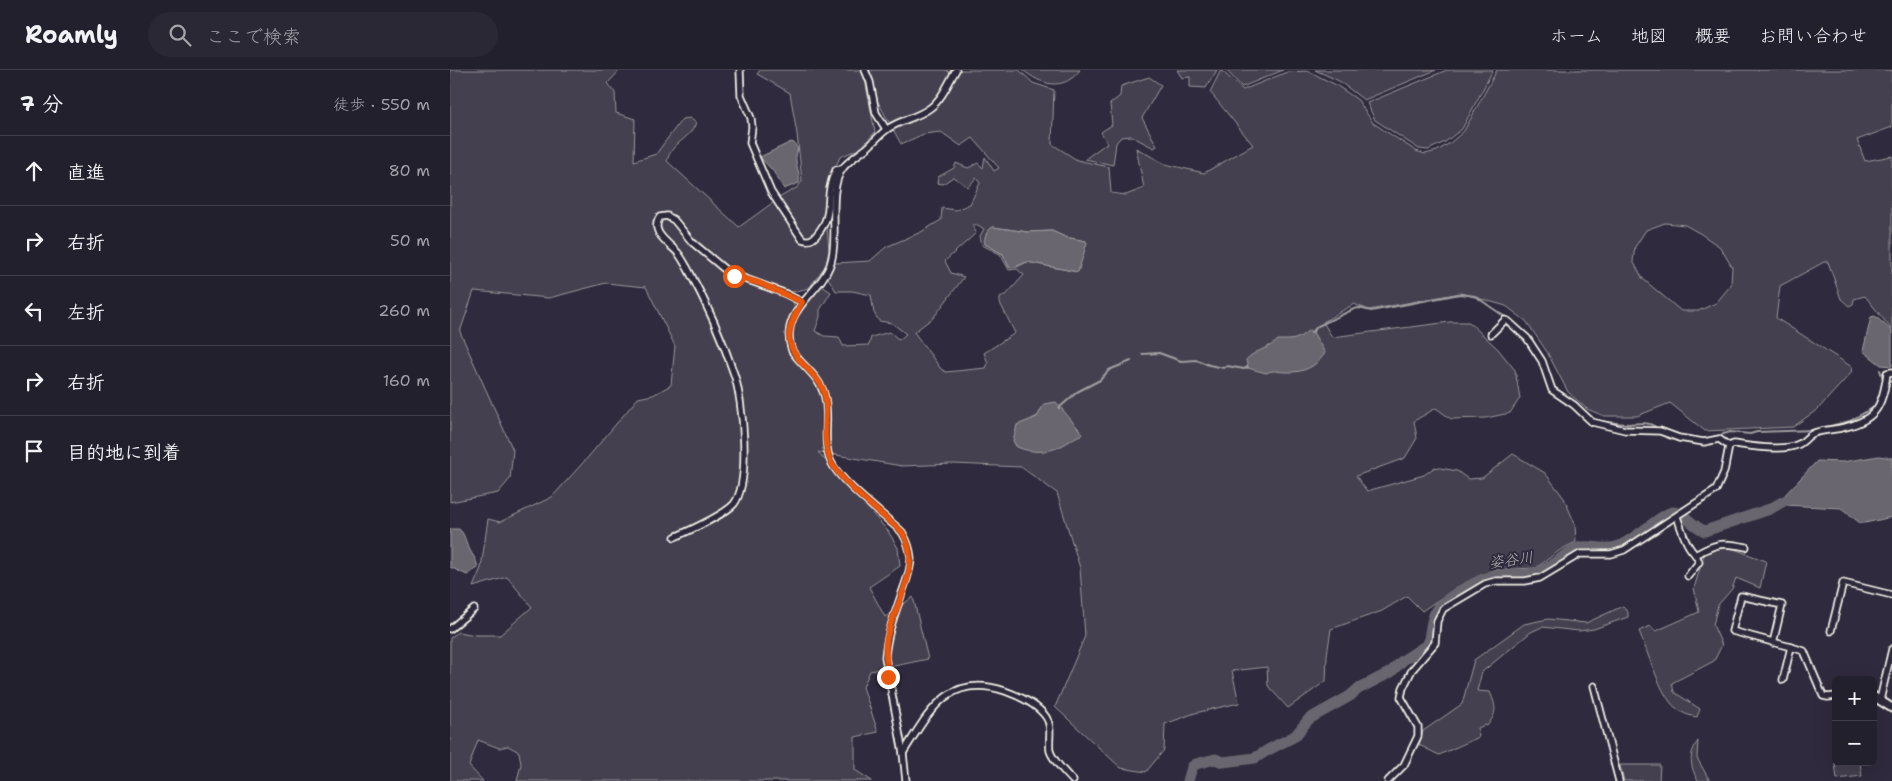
<!DOCTYPE html>
<html lang="ja">
<head>
<meta charset="utf-8">
<style>
	:root { --surface:#23202e; --page:#2b2836; --text:#f1f3f6; --muted:#a3a3aa; --line:#403e4a }
	body { margin:0; font-family:"Shantell Sans","Klee One",sans-serif; background:var(--page); color:var(--text) }
	.controls { position:absolute; right:15px; bottom:15px; display:grid; overflow:hidden; border-radius:8px; box-shadow:0 5px 20px #0002 }
	.controls button { width:45px; height:45px; display:grid; place-items:center; padding:0; border:0; border-bottom:1px solid var(--line); background:var(--surface); color:var(--text); font:25px sans-serif }
	.stop { position:absolute; width:15px; height:15px; margin:-11px; border:4px solid #ea580c; border-radius:50%; background:#fff }
	.stop.end { background:#ea580c; border-color:#fff; box-shadow:0 1px 5px #0008 }
	.list { margin:0; padding:0; list-style:none }
	h2 { display:flex; justify-content:space-between; align-items:center; height:65px; margin:0; padding:0 20px; font-size:21px }
	h2 small { font-size:16px; font-weight:400; color:var(--muted) }
	.list li { display:grid; grid-template-columns:32px 1fr auto; gap:15px; align-items:center; box-sizing:border-box; height:70px; padding:0 20px; border-top:1px solid var(--line) }
	.list b { display:block; font-size:19px; white-space:nowrap }
	.list em { font-size:16px; font-style:normal; color:var(--muted) }
	.icon { flex:none; width:28px; height:28px; fill:none; stroke:currentColor; stroke-width:2; stroke-linecap:round; stroke-linejoin:round }
	.map { position:relative; flex:none; width:1442px; height:711px; overflow:hidden }
	header { display:flex; align-items:center; gap:30px; box-sizing:border-box; height:70px; padding:0 25px; background:var(--surface); border-bottom:1px solid var(--line) }
	header strong { font-size:24px }
	nav { display:flex; gap:28px; margin-inline-start:auto; font-size:18px }
	.search { width:350px; height:45px; background:var(--page); display:flex; align-items:center; gap:12px; box-sizing:border-box; padding:0 18px; border-radius:28px; color:var(--muted); font-size:19px }
	main { display:flex }
	aside { flex:1; background:var(--surface) }
	.map>svg:first-child { display:block }
</style>
</head>
<body>
<header>
<strong>Roamly</strong>
<div class="search"><svg class="icon" aria-label="search" viewBox="0 0 24 24"><circle cx="10" cy="10" r="6"/><path d="M15 15l6 6"/></svg>ここで検索</div>
<nav><a>ホーム</a><a>地図</a><a>概要</a><a>お問い合わせ</a></nav>
</header>
<main>
<aside>
<h2>7 分<small>徒歩 · 550 m</small></h2>
<ul class="list">
<li><svg class="icon" aria-label="ahead" viewBox="0 0 24 24"><path d="M12 20V5M6 11l6-6 6 6"/></svg><div><b>直進</b></div><em>80 m</em></li>
<li><svg class="icon" aria-label="right" viewBox="0 0 24 24"><path d="M7 20v-9h11M14 6l5 5-5 5"/></svg><div><b>右折</b></div><em>50 m</em></li>
<li><svg class="icon" aria-label="left" viewBox="0 0 24 24"><path d="M17 20v-9H6M10 6l-5 5 5 5"/></svg><div><b>左折</b></div><em>260 m</em></li>
<li><svg class="icon" aria-label="right" viewBox="0 0 24 24"><path d="M7 20v-9h11M14 6l5 5-5 5"/></svg><div><b>右折</b></div><em>160 m</em></li>
<li><svg class="icon" aria-label="arrive" viewBox="0 0 24 24"><path d="M6 21V4h12l-3 4 3 4H6"/></svg><div><b>目的地に到着</b></div></li>
</ul>
</aside>
<div class="map">
<svg width="1442" height="711" viewBox="0 0 1442 711">
	<rect width="100%" height="100%" fill="#2f2a3d"/>
	<filter id="ink" filterUnits="userSpaceOnUse"><feTurbulence type="fractalNoise" baseFrequency=".02" numOctaves="2"/><feDisplacementMap in="SourceGraphic" scale="10" xChannelSelector="R" yChannelSelector="G"/><feConvolveMatrix kernelMatrix="1 2 1 2 8 2 1 2 1" color-interpolation-filters="sRGB"/></filter>
	<g filter="url(#ink)">
		<!-- green -->
		<g fill="#454050" stroke="#9c989c" fill-rule="evenodd">
			<path d="M0 0H170L158 13 165 23 166 43 185 49 184 91 206 84 232 49 240 48 246 53C240 70 221 72 217 91L289 157 332 126 348 117 352 111 347 64 340 23 307 4 310 0H416L415 10 425 62 411 78 390 87 382 105 375 133 379 181 376 195 359 218 342 222 279 199 275 202 290 213 306 216 343 231 345 238 340 253 343 255 349 242 372 216 381 222 370 240V247L365 261 374 266 389 267 393 276 419 275 421 267 440 262 449 270 456 264 442 253 429 251 424 243 421 225 402 221H386L378 208 385 193 420 191 436 177 471 162 491 150 492 138 506 140 520 134 530 113 526 108 518 117 503 107 493 114 487 113 488 107 504 98 506 93 518 98 528 93 533 98 535 87 544 101 549 98 523 68 511 76 491 62 474 64 451 74 428 32 417 0H497L498 2 502 0H569L583 13 604 20 602 74 627 90 659 97 661 123 676 125 694 118 686 78 715 94 754 103 803 75 760 22 771 0 793 20 837 2 858 1 886 15 908 30 923 53 966 81 975 84 987 81 1000 73 1014 61 1047 0H1442L1441 22 1442 21V57L1407 70 1415 91 1442 86V260L1415 226 1404 229 1403 234 1399 236 1391 229 1378 192H1374L1330 216 1326 248 1402 297 1401 303 1368 339 1343 357 1255 361 1220 333 1187 346H1154L1137 339 1118 322 1097 282 1076 251 1056 236 1010 223 919 240 904 234 873 252 882 267 1000 252H1019L1048 279 1065 300 1070 328 1060 343 1036 348 1001 349 986 338 964 351 967 368 955 388 906 406 917 421 974 405 985 397 1007 401 1018 409 1032 408 1063 384 1095 403 1114 428 1125 454 1126 472 1110 480 1086 498 1042 500 1007 517 972 541 957 526 932 541 881 559 877 585 876 611 838 638 818 616 817 597 782 601 789 633 745 643 715 654 714 680 696 702 671 698 605 637 635 566 630 498 607 423 571 397 503 394 452 396 368 382 438 461 448 478 450 496 419 517 435 547 463 527 478 589 420 601 413 617 428 662 405 667V700L422 711H67L71 694 69 682 58 676 49 678 28 670 19 696 33 711H0V568L8 562 26 565H50L82 537 57 507 23 517 31 498 38 449 50 452 102 427 139 386 188 328 203 325 221 315 225 276 196 217 156 213 99 228 24 221 10 262 63 380 60 409 48 423 0 432ZM1215 153 1235 155 1251 164 1270 177 1282 197 1281 215 1266 233 1248 241H1231L1193 209 1183 191 1185 177 1196 160ZM523 155H528L534 159 530 166 532 175 550 184 559 200 567 199 574 205 557 224 550 227V233L565 263 534 283 538 293 536 298 496 302 491 299 464 262 484 247 514 207 501 203 495 191 526 163ZM543 157 578 162 602 161 615 167 636 171 627 202 577 192 567 197H559L553 184 535 174ZM589 345 621 368 618 372C604 375 576 384 565 375L567 355 576 352Z"/>
			<path d="M573 0H630C613 22 591 15 573 0Z"/>
			<polygon points="727,0 767,0 756,18 740,17 740,7 732,8"/>
			<polygon points="776,0 833,0 792,17"/>
			<polygon points="865,0 986,0 914,30 889,11"/>
			<polygon points="997,0 1043,0 1012,59 995,72 978,80 969,79 925,50 917,33"/>
			<polygon points="699,7 711,15 692,48 707,76 704,78 681,66 671,67 666,73 663,95 635,89 657,73 651,62 662,55 660,34 670,26 671,16"/>
			<path d="M1271 477 1284 479 1316 491 1310 518 1286 508 1282 519 1268 535 1263 555 1272 575 1264 591 1222 613 1224 622 1250 639 1247 647C1239 646 1232 643 1226 638 1211 627 1197 580 1189 561L1200 556 1206 561 1249 542 1244 518 1254 485Z"/>
			<path d="M1173 536 1178 542V547L1144 559 1129 561 1092 557 1081 562 1032 602 1027 621 1040 622C1047 638 1047 643 1037 656L1035 655 1028 658 1029 667 989 685 969 675 973 661 1012 634 1024 590 1074 554 1098 549 1136 553Z"/>
			<path d="M1248 671 1247 688 1260 711H1248C1240 696 1238 685 1248 671Z"/>
			<polygon points="1410,692 1412,706 1387,709 1385,693"/>
			<polygon points="1170,695 1210,695 1209,711 1174,711"/>
		</g>
		<!-- water -->
		<g fill="#6a6670" stroke="#a19ea0">
			<path d="M341 72 344 73 348 79C342 93 351 99 349 113L334 119 323 101 310 87Z"/>
			<path d="M543 157 578 162 602 161 615 167 636 171 637 173 628 202 577 192 562 198 559 197 553 184 535 174C533 168 537 160 543 157Z"/>
			<polygon points="1425,246 1442,261 1442,296 1431,295 1413,281 1421,247"/>
			<path d="M859 260 863 262 875 283C866 297 853 303 836 302 826 302 826 299 816 303L798 298 796 290C804 280 819 279 828 270 843 270 846 271 859 260Z"/>
			<path d="M606 332 633 364C622 368 620 372 611 376 598 383 581 383 567 377L563 371 567 355 587 347 594 334Z"/>
			<polygon points="1429,386 1442,388 1442,447 1415,453 1410,453 1391,438 1334,435 1331,429 1367,391 1392,392"/>
			<path d="M0 459H9C15 464 15 471 19 478 23 487 26 487 28 498L17 505 0 497Z"/>
		</g>
		<g fill="none" stroke-linecap="round" stroke-linejoin="round">
			<!-- stream -->
			<g stroke="#a19ea0" stroke-width="2">
				<polyline points="861,263 868,256 904,239 909,238 921,241 1010,224 1025,226 1058,249"/>
				<polyline points="692,284 709,283 731,291 747,290 759,295 774,298 777,296 794,299 798,297"/>
				<polyline points="1430,300 1434,312"/>
				<polyline points="1441,310 1442,311"/>
				<polyline points="1103,316 1134,341"/>
				<polyline points="609,338 627,322 650,310 659,300 681,291"/>
				<path d="M1150 351C1159 352 1169 354 1179 354 1192 353 1199 351 1210 360"/>
				<polyline points="1376,357 1400,351 1424,337"/>
				<polyline points="1261,368 1280,362 1300,364 1307,362 1364,360"/>
			</g>
			<!-- river -->
			<path stroke="#6a6670" stroke-width="11" d="M738 711 742 697 746 694 765 689 773 692 805 688 818 680 845 666 859 649 900 626 908 619 941 602 952 591 978 574C981 563 980 550 986 541 993 529 1034 506 1047 505 1060 504 1073 506 1085 503 1098 501 1114 483 1128 478 1140 474 1153 481 1166 477 1182 473 1213 442 1223 442 1234 442 1243 457 1255 461L1320 439 1334 431 1347 428"/>
			<defs>
				<g id="minor">
					<path d="M290 0 291 25 301 48 302 57 300 73 321 122 352 169C360 172 364 169 368 163 381 147 377 137 380 118 381 112 383 106 386 100L392 99"/>
					<polyline points="415,0 420,12 426,43 436,59"/>
					<path d="M1041 264 1055 250 1058 251 1077 268 1092 291 1102 320 1124 335 1142 352 1175 360 1210 361 1229 368 1254 372 1269 369 1279 376 1284 374C1300 376 1334 382 1349 374 1354 372 1358 365 1364 363 1372 360 1382 360 1391 358 1426 351 1433 336 1437 303L1442 302"/>
					<path d="M1227 447C1231 457 1234 470 1240 478 1244 484 1247 485 1249 492L1238 506"/>
					<path d="M225 467C240 460 273 446 284 434 301 412 293 330 284 304 272 268 256 232 238 199 235 194 232 188 228 183 219 173 199 162 210 147L217 146 224 150 242 172 279 203 334 223 352 232"/>
					<path d="M1247 484C1266 473 1274 472 1296 477"/>
					<polyline points="0,559 24,539"/>
					<polyline points="1381,561 1393,513 1442,525"/>
					<polyline points="1323,573 1332,535 1291,526 1282,561 1341,577"/>
					<polyline points="1333,610 1341,577 1354,581 1373,626 1378,627 1386,626"/>
					<polyline points="1144,616 1169,711"/>
					<polyline points="1430,630 1442,579"/>
					<path d="M453 683C479 642 498 602 555 621 569 626 587 634 596 647 603 657 598 670 600 681 603 691 616 703 623 711"/>
					<path d="M456 711 453 683 435 587C437 565 444 546 451 526 455 514 461 501 461 488 460 478 457 470 452 462 433 444 392 414 381 392 371 370 381 346 374 324 369 306 352 296 342 281 328 241 369 225 380 195 390 167 376 120 393 98 400 89 408 85 417 78 423 73 429 65 436 60 449 50 467 48 480 38 492 29 499 12 506 0"/>
					<polyline points="938,711 954,695 968,666 968,657 951,627 953,618 962,600 985,573 987,551 993,539 1035,514 1046,511 1075,511 1090,508 1130,484 1161,484 1174,480 1266,420 1274,402 1279,376"/>
				</g>
				<polyline id="tertiary" points="1423,626 1442,638"/>
			</defs>
			<!-- minor casing -->
			<use href="#minor" stroke="#f4f1e8" stroke-width="9"/>
			<!-- tertiary casing -->
			<use href="#tertiary" stroke="#f4f1e8" stroke-width="11"/>
			<!-- minor -->
			<use href="#minor" stroke="#2f2a3d" stroke-width="5.5"/>
			<!-- tertiary -->
			<use href="#tertiary" stroke="#2f2a3d" stroke-width="7"/>
		</g>
	</g>
	<g fill="none" stroke-linecap="round" stroke-linejoin="round" filter="url(#ink)">
		<!-- route -->
		<path stroke="#ea580c" stroke-width="6" d="M284 206 309 213 352 232C337 259 332 273 355 296 361 303 368 309 372 317 380 335 373 355 376 374 377 380 378 386 381 392 392 414 432 444 452 462 475 499 442 535 436 572 435 584 437 595 438 607"/>
	</g>
	<g text-anchor="middle" stroke-width="4" stroke-linejoin="round" paint-order="stroke">
		<!-- water labels -->
		<g font-size="15" font-style="italic" fill="#b6b2b2" stroke="#2f2a3d">
			<text transform="translate(1061 490) rotate(-8)" y="5">姿谷川</text>
		</g>
	</g>
</svg>
<div class="controls">
<button>+</button>
<button>−</button>
</div>
<div class="stop" style="left:284px;top:206px"></div>
<div class="stop end" style="left:438px;top:607px"></div>
</div>
</main>
</body>
</html>
